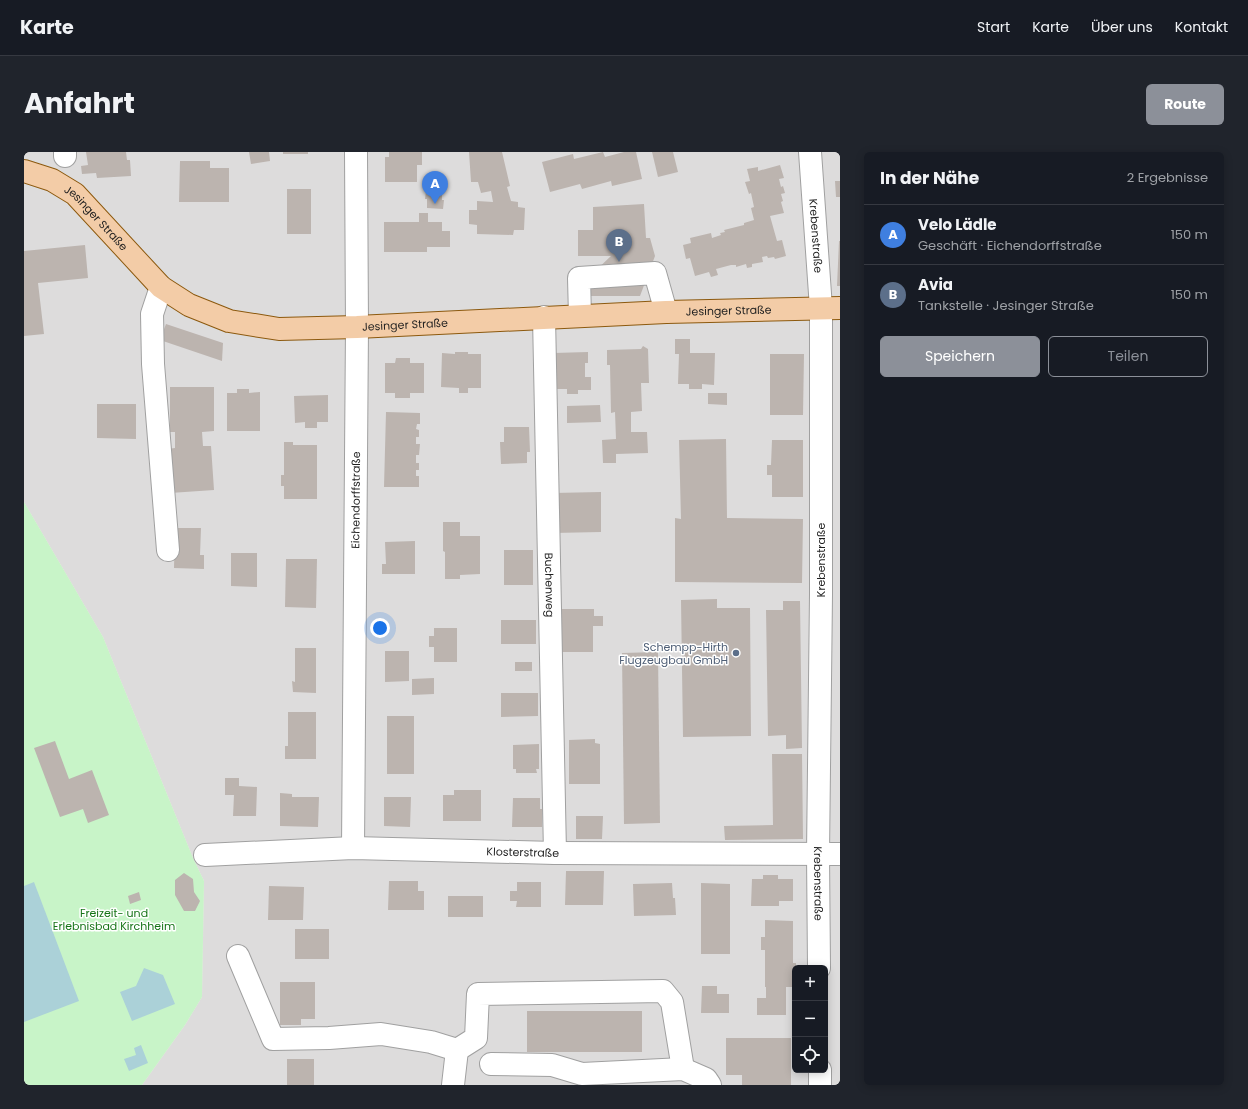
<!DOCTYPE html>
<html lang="de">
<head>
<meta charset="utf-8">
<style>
	:root { --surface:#171b24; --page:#20242c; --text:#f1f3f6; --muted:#9ea1a6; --line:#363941; --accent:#8c9099 }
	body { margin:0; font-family:Poppins,sans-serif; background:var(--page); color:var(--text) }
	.controls { position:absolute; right:12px; bottom:12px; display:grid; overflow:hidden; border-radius:6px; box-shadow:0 2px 10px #0003 }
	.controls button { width:36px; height:36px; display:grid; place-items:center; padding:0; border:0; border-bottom:1px solid var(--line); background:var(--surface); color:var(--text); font:20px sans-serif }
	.you { position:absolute; left:356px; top:476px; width:14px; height:14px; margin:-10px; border:3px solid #fff; border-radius:50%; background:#1a73e8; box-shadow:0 0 0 6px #1a73e833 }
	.badge { display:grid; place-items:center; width:26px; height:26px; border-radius:50%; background:var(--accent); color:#fff; font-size:13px; font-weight:700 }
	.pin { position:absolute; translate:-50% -33px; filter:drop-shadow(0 1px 2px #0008) }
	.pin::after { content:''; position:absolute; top:21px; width:14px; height:12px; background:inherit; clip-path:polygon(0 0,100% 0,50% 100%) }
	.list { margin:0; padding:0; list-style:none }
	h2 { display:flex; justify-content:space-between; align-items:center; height:52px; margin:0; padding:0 16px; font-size:17px }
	h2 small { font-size:13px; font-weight:400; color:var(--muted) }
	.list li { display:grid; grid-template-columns:26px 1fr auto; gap:12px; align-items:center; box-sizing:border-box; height:60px; padding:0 16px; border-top:1px solid var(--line) }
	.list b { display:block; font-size:15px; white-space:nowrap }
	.list p { margin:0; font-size:13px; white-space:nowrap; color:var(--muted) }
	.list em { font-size:13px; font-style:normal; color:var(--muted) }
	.actions { display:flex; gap:8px; padding:12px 16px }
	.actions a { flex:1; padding:9px 0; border:1px solid var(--accent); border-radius:6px; text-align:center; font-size:14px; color:var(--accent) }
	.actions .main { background:var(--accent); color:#fff }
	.icon { flex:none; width:22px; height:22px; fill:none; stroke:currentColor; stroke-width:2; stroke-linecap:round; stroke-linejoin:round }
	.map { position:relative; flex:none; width:816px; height:933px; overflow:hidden; border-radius:6px }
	header { display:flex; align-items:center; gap:24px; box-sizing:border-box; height:56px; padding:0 20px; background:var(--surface); border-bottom:1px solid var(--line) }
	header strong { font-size:19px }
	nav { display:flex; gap:22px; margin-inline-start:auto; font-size:14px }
	.intro { display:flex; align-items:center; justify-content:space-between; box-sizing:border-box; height:96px; padding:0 24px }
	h1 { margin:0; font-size:28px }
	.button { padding:10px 18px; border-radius:6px; background:var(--accent); color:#fff; font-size:14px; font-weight:700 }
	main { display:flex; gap:24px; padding:0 24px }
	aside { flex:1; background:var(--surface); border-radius:6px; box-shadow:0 2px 10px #0003 }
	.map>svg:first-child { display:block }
</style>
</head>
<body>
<header>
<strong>Karte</strong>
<nav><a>Start</a><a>Karte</a><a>Über uns</a><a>Kontakt</a></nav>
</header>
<div class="intro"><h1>Anfahrt</h1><a class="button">Route</a></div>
<main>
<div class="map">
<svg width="816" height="933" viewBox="0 0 816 933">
	<rect width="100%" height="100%" fill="#efebe6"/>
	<!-- residential -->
	<path fill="#dddcdc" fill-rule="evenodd" d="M0 0H816V933H118L161 873 178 845 180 729 169 706 79 485 0 350ZM771 816H801V918H771Z"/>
	<!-- park -->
	<polygon fill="#c8f4c8" points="0,350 79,485 169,706 180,729 178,845 161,873 118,933 0,933"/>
	<!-- water -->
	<g fill="#abd1d8">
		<polygon points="10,730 55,849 0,870 0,734"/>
		<polygon points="120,816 139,823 151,852 108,869 96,840 112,834"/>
		<polygon points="117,893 124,911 105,919 100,907 112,903 110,896"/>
	</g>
	<!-- building -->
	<g fill="#bcb4af">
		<polygon points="62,0 102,0 103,8 106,8 107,24 73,26 72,21 58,22 57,14 64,13"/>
		<polygon points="225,0 245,0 246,9 227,12"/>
		<rect x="259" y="0" width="25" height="2"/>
		<polygon points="365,0 398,0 398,13 393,13 393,30 361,30 361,5 365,5"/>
		<polygon points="445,0 478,0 486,34 483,35 487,49 494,50 494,55 501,56 500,78 490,78 489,83 453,82 453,73 445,72 445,58 453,58 453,49 469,50 467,39 457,41 454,30 447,30"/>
		<polygon points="579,0 581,5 600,0 612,0 618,27 588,34 587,29 558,37 556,32 526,40 518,10 549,2 550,7"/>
		<polygon points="628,0 649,0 654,20 634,25"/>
		<polygon points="156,9 186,9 186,16 205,16 205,50 155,50"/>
		<polygon points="756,13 760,26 755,27 757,35 759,34 761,41 757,42 759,49 757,50 760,61 746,64 753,89 758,88 762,104 751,107 750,105 744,106 743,104 738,105 739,110 728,112 728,115 723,116 722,112 712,115 712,113 707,113 692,117 694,123 687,125 685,120 671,124 666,106 662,107 659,93 667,91 666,86 687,81 688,86 697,83 696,81 701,80 700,78 720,73 720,71 730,68 727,56 730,55 727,41 725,42 721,30 726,29 723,17 734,15 734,19"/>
		<polygon points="811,29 816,29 816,45 812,45"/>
		<rect x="263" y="37" width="24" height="45"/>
		<polygon points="402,39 418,40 418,48 420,48 419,57 403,56 403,47 401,47"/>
		<polygon points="620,52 622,86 626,86 631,104 616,144 567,144 567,123 587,104 554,104 554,78 569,78 569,55"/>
		<polygon points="395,61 404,61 404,70 418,70 418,79 426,79 426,95 403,95 403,100 360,100 360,70 395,70"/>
		<polygon points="815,89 816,89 816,134 813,134"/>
		<polygon points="61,93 64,126 14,131 20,182 0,184 0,99"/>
		<polygon points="142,172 199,191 198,209 136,188"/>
		<polygon points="651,187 666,187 666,201 691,201 690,233 678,232 678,237 665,237 665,232 654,232 655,202 651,202"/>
		<polygon points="619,194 624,197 625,231 617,231 618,259 607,260 607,280 623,280 624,301 592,302 592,311 579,311 578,288 592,287 591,260 587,261 586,213 583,213 583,198 617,197"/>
		<polygon points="431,200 444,200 444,202 457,202 457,236 444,236 444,241 435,241 435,236 417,235 418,201 431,202"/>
		<polygon points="564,200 564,211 561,211 561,225 567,225 567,238 554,238 554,242 543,242 543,237 533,237 533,215 530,215 530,201"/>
		<polygon points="746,202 780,202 779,263 746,263"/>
		<polygon points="372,206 386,206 386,211 400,211 400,241 386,241 386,246 371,246 371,241 361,241 361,211 371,211"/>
		<polygon points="146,235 190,235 190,279 178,280 179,294 187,294 190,338 146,341 143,297 151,296 151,280 146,280"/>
		<polygon points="213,237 225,237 225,241 236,240 236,279 203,279 203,241 213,241"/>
		<polygon points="684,241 703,241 703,253 684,252"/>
		<polygon points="304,243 304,270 293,270 293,276 281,276 281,270 271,271 270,244"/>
		<polygon points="73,252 112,252 112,287 73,286"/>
		<polygon points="576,253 577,270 543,271 543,254"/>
		<polygon points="362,260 396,261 396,272 393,272 392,277 395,278 395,285 392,285 392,292 396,292 395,303 392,303 392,311 395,311 395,318 392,318 392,324 395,324 395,335 360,335"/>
		<polygon points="480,275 505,275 506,300 503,300 503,311 477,312 476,290 480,290"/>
		<polygon points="702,287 703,366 779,367 778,431 651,430 651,366 657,367 655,288"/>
		<polygon points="748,288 779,288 779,345 748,345 748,323 743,323 743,313 747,313"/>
		<polygon points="260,290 269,290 269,293 293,293 293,347 260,347 260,334 257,334 257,323 260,323"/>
		<polygon points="577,340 577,380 529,381 529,341"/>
		<polygon points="419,370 436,370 436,384 456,384 456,422 436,423 436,427 421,427 421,400 419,399"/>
		<polygon points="151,376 177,376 176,403 180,403 180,417 150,416"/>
		<polygon points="391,389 391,422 358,422 358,412 362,412 361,390"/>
		<rect x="480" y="398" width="29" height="35"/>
		<polygon points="207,401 233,401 233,435 207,434"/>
		<polygon points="262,407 293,407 292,456 261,455"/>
		<polygon points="693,447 693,456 726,456 727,584 659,585 657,448"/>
		<polygon points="759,449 776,449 778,596 762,597 762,583 744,584 742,458 759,458"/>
		<polygon points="538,457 570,457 570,464 579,464 579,474 569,474 569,500 538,500"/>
		<rect x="477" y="468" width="35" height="24"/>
		<polygon points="410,476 433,476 433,510 410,510 410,495 405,495 405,484 410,484"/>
		<polygon points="271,496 292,496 292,541 269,540 268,529 271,530"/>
		<polygon points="361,499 385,499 385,529 361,530"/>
		<polygon points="634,500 636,671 600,672 598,501"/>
		<rect x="491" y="510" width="17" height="9"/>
		<polygon points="410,526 410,542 388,543 388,527"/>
		<polygon points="477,541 514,541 514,564 477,565"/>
		<polygon points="264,560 292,560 292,607 261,607 261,594 264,594"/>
		<rect x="363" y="564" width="27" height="58"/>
		<polygon points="571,587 571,591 576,592 576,632 545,632 545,588"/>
		<polygon points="31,589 45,627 68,618 85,663 64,671 59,657 36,665 10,596"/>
		<polygon points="515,592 515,617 512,617 513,621 492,621 492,617 489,617 489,593"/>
		<polygon points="748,602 778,602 779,687 701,688 700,674 749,673"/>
		<polygon points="201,626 215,626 215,634 233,635 232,664 209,664 210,643 201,643"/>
		<polygon points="430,638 457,638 457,669 419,669 419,643 430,643"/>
		<polygon points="256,641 268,642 268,645 295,645 294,675 256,674"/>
		<polygon points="360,645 387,645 386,675 360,674"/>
		<polygon points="489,646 516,646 516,657 518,657 518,675 488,675"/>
		<polygon points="552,664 579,664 578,687 552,687"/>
		<polygon points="542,719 580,719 579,753 541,753"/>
		<polygon points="160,721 169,727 170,740 176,749 171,759 160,759 151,743 151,728"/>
		<polygon points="739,723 754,723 754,727 769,727 769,749 755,749 755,754 727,754 728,727 739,727"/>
		<polygon points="365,729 394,729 394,739 400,739 400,758 364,758"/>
		<polygon points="493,730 517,730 517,755 492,755 493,749 486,749 486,739 493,739"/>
		<polygon points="648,731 649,746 651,746 652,763 610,764 609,732"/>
		<polygon points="677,731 706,732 706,802 677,802"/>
		<polygon points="245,734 280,735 279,768 244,768"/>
		<polygon points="115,740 117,748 106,752 104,744"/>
		<rect x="424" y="744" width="35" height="21"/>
		<polygon points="741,768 769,769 769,811 772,811 771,835 762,835 762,863 733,863 733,846 742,846 742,835 741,835 741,798 737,798 737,785 741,785"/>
		<rect x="271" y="777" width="34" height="30"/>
		<polygon points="256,830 291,830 291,867 277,867 277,873 256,873"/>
		<polygon points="678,834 693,834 693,842 705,842 705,861 677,861"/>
		<rect x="503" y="859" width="115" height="41"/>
		<polygon points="702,886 767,886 767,933 718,933 718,923 702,923"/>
		<rect x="263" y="907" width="27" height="26"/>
	</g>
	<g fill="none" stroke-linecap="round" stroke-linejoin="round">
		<defs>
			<g id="minor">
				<polyline points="41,0 41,4"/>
				<path id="s1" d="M786 0 797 156V442L794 702 795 816"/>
				<polyline points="137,135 128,162 129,212 144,398"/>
				<polyline points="556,164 555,126 631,121 642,160"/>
				<path id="s2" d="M520 165 531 701"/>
				<path id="s3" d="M329 696 333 175 332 0"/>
				<path id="s4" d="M181 703 329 696 531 701 816 702"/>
				<polyline points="214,804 249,887 305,886 357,882 407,890 433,898 452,886 454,842 639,839 648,850 659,917"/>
				<polyline points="467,912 528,913 558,922 659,917 682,927 686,933"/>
				<polyline points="429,933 433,898"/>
				<polyline points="796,933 796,918"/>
			</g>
			<g id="major">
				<path id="s5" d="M0 19 28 28 51 42 137 135 165 153 205 169 255 177 333 175 642 160 816 156"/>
			</g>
		</defs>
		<!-- minor casing -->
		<use href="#minor" stroke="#a0a0a0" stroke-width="24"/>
		<!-- major casing -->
		<use href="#major" stroke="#8c590e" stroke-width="24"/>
		<!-- minor -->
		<use href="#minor" stroke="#fff" stroke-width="22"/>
		<!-- major -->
		<use href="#major" stroke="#f3cca7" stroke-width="22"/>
	</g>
	<!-- markers -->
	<circle fill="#5c6f8a" stroke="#fff" stroke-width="1.5" cx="712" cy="501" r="4"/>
	<g text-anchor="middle" stroke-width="3" stroke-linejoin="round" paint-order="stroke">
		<!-- street labels -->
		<g font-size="11" fill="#1f1f1f" stroke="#fff">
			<text dy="4" stroke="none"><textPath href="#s5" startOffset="88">Jesinger Straße</textPath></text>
			<text dy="4" stroke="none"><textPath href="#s1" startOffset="84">Krebenstraße</textPath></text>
			<text dy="4" stroke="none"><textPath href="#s5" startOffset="760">Jesinger Straße</textPath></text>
			<text dy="4" stroke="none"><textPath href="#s5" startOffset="436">Jesinger Straße</textPath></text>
			<text dy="4" stroke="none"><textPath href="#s3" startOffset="348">Eichendorffstraße</textPath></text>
			<text transform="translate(797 408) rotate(-90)" y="4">Krebenstraße</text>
			<text dy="4" stroke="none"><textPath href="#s2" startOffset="268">Buchenweg</textPath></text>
			<text dy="4" stroke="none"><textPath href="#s4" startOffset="318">Klosterstraße</textPath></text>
			<text dy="4" stroke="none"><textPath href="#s1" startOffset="732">Krebenstraße</textPath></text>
		</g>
		<!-- service labels -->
		<g font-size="11" fill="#4e5e75" stroke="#fff" text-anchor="end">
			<text x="704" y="499">Schempp-Hirth<tspan x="704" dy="13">Flugzeugbau GmbH</tspan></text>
		</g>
		<!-- park labels -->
		<g font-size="11" fill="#167417" stroke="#fff">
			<text x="90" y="765">Freizeit- und<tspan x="90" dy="13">Erlebnisbad Kirchheim</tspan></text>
		</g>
	</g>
</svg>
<div class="controls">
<button>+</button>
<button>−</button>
<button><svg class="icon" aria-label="locate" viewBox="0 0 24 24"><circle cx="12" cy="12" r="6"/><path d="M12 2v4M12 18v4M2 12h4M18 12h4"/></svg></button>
</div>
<div class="you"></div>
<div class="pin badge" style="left:411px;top:52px;background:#3f7fe0">A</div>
<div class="pin badge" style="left:595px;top:110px;background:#5c6f8a">B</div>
</div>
<aside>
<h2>In der Nähe<small>2 Ergebnisse</small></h2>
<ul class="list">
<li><span class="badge" style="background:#3f7fe0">A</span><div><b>Velo Lädle</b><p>Geschäft · Eichendorffstraße</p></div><em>150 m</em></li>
<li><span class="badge" style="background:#5c6f8a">B</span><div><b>Avia</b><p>Tankstelle · Jesinger Straße</p></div><em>150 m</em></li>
</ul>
<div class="actions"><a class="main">Speichern</a><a>Teilen</a></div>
</aside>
</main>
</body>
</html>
